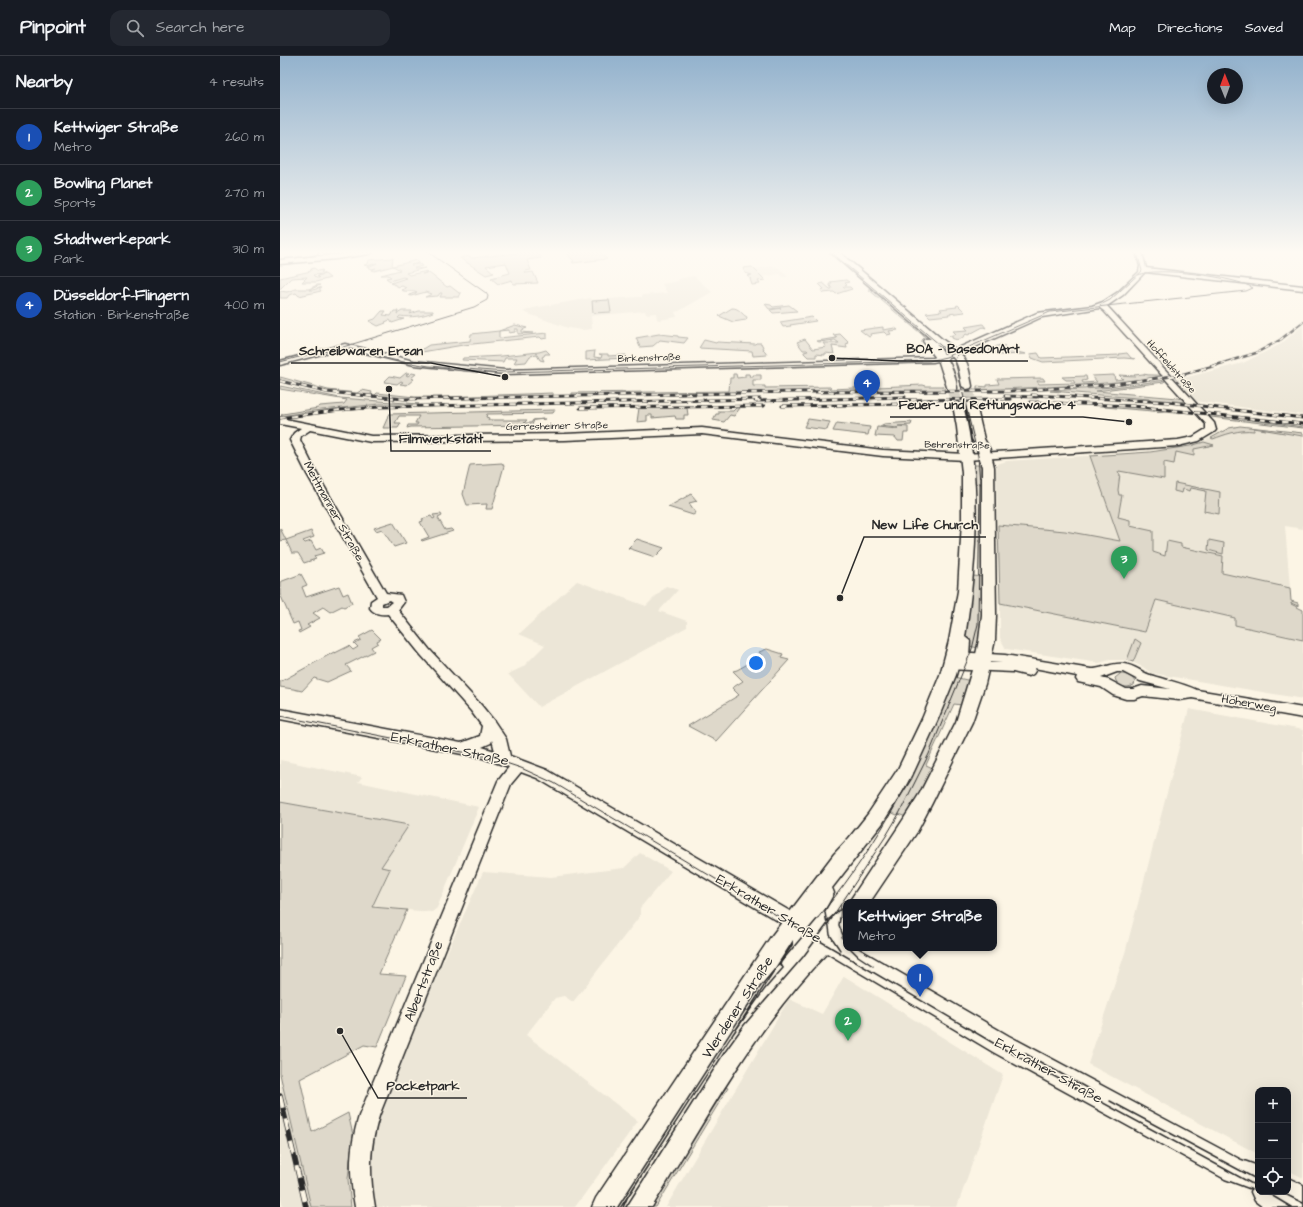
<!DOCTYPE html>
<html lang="en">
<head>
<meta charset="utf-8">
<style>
	:root { --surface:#171b24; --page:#242831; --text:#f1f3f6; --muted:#9ea1a6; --line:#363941; --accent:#db2777 }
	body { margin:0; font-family:"Architects Daughter",sans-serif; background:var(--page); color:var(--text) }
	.controls { position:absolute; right:12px; bottom:12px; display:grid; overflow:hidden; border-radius:8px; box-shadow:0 4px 16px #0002 }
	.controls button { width:36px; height:36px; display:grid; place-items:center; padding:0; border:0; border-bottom:1px solid var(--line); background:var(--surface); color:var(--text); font:20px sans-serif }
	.compass { position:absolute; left:927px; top:12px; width:36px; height:36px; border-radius:50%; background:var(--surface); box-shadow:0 4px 16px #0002; rotate:359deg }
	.you { position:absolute; left:476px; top:607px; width:14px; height:14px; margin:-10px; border:3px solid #fff; border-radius:50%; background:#1a73e8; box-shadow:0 0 0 6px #1a73e833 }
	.badge { display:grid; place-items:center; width:26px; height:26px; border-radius:50%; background:var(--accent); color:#fff; font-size:13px; font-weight:700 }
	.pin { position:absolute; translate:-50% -33px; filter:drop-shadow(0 1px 2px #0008) }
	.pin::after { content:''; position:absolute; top:21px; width:14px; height:12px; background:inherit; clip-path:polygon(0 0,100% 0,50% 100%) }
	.popup { position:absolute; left:563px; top:843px; width:154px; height:52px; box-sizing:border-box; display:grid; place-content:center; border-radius:8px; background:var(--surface); filter:drop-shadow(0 1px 3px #0005); font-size:13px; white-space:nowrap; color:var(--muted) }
	.popup b { font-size:15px; color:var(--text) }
	.popup::after { content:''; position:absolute; left:50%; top:100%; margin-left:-8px; border:8px solid transparent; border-top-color:var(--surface) }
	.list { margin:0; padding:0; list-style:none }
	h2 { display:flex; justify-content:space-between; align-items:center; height:52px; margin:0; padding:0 16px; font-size:17px }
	h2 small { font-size:13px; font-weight:400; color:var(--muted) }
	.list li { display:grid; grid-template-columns:26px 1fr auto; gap:12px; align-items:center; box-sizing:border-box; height:56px; padding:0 16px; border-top:1px solid var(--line) }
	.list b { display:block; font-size:15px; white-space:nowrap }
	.list p { margin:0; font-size:13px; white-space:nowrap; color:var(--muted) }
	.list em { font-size:13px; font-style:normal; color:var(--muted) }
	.icon { flex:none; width:22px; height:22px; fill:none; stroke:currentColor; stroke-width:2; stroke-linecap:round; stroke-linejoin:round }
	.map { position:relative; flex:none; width:1023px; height:1151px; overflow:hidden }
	header { display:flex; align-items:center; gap:24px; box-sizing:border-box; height:56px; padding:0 20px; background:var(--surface); border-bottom:1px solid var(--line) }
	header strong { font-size:19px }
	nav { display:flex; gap:22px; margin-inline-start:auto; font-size:14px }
	.search { width:280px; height:36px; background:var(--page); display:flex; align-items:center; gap:10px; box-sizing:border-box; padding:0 14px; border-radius:12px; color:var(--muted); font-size:15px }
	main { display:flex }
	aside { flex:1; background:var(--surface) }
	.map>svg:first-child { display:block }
</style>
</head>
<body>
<header>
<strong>Pinpoint</strong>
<div class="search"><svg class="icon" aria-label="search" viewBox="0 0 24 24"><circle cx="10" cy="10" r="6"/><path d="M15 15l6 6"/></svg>Search here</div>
<nav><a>Map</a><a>Directions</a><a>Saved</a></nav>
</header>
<main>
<aside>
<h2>Nearby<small>4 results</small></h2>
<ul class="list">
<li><span class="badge" style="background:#1a4fb4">1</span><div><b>Kettwiger Straße</b><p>Metro</p></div><em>260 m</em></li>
<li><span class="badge" style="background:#2e9e5b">2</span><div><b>Bowling Planet</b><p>Sports</p></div><em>270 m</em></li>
<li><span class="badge" style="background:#2e9e5b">3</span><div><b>Stadtwerkepark</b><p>Park</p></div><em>310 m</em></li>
<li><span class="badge" style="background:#1a4fb4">4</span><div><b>Düsseldorf-Flingern</b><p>Station · Birkenstraße</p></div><em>400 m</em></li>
</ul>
</aside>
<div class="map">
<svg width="1023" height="1151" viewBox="0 0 1023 1151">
	<rect width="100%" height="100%" fill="#fcf5e5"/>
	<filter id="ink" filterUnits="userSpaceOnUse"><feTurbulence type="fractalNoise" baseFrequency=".025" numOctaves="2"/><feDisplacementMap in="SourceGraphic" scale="8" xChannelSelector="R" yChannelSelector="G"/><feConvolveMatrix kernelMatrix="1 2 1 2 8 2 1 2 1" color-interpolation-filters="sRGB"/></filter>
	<g filter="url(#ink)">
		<!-- built -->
		<g fill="#ece6d7">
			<polygon points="493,210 499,212 508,221 503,221 500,218 482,221 474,213"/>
			<polygon points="414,220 432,236 399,255 395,256 397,261 379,264 377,263 376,257 366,258 365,255 311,260 312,273 302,274 288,272 243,256 253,252 311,242 312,244 359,241 362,241 362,239 387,237 382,228 399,225 398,223"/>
			<polygon points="1023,269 1023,359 914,345 896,324 963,307 1001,288"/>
			<polygon points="955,371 970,371 1023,377 1023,473 1005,470 1010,532 951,520 854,491 785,475 717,469 716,415 717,408 727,405 870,396 916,389 947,373"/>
			<polygon points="297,525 366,550 386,530 398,534 379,555 407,565 407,571 259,651 228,618 243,611 265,589 239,578"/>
			<polygon points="876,544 1023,577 1023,643 871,617 863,611 847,604 830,604 819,607 726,593 720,582 720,547 865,576"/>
			<polygon points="909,653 1023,674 1023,1122 1008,1114 1008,1034 978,1034 978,1098 808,1008 845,897"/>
			<polygon points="0,704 82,721 78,726 199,751 157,852 152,856 92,851 110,814 101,811 129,769 0,746"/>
			<polygon points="360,797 391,815 360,852 360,860 293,946 284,940 275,942 246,979 358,1065 295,1151 92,1151 87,1076 203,816 271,821 344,812"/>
			<polygon points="564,920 723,1019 677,1151 386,1151 509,943 542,958"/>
			<polygon points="3,949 44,1125 55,1151 3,1151 0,1138 0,952"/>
		</g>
		<!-- green -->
		<g fill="#ded8ca" stroke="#84827a">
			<polygon points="245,196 257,196 261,202 247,204 251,214 245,215 246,217 253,216 258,227 233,228 232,224 218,228 211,222 230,217 226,207 206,210 214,217 206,219 180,202 189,200 192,202"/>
			<polygon points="285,196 319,196 327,203 293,207 292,206 294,205 289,200 290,200"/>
			<path d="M113 202 112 209 113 210 137 204 139 207 131 209 140 208 142 210 134 212 136 213 145 212 126 217 129 219 147 215 148 216 142 218 149 217 167 231 170 230 179 237H181L179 241H160L162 237H160L158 240 145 241 152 238 146 236 131 240 129 239 137 236C132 233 127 237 121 234L126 232 122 230 119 231 111 227 126 222 123 221 110 225 106 222 111 221 108 219H101L120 214 113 210 94 215 92 214 96 212 92 213 88 211 97 207 87 210 84 209 88 208 89 204Z"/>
			<polygon points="472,211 485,224 478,225 480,228 472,229 470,223 471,223 467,220 472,219 465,217 463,212"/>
			<polygon points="34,212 38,215 42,214 43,215 41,216 44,218 33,219 36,222 39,222 37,220 45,218 50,222 36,226 22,226 27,221 11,222 0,233 0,222 31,215 30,214 32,214 31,213"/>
			<polygon points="566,224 569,226 565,227 567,229 563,231 570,231 572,233 556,238 554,236 543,237 541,234 544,233 539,228 543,227 550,233 552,233 549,228 552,228 550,226"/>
			<path d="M37 229H40L29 234C34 235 36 232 41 232H39L41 235 19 240 16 237 9 239 7 242H0V235L7 236 15 233H29Z"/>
			<polygon points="595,232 662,290 657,291 652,287 588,233"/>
			<polygon points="329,244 331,256 313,257 312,245"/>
			<polygon points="485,248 491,249 493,251 509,249 517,255 493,257 490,254 501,252 489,253"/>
			<polygon points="678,249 685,256 668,258 669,259 650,261 646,257 662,255 660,253 677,251 676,250"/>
			<path d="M452 252C460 252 461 258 467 261L466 264 453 266 439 260Z"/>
			<path d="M102 255H106L103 259 111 260 114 255H118L117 258 122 255H132L130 258 139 255H153V256C143 260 131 262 120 260L118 262 124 263 112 267 110 264 105 266 106 267 98 270 89 265 95 263Z"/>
			<polygon points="532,261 536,265 510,269 511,270 503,271 500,266"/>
			<path d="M703 268 706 272 703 271 688 279 686 278C684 281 678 286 672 282V280H669L676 278 673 275 688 274 685 271Z"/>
			<polygon points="235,269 247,272 242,274 242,276 253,277 238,278 238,273 235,273 235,276 229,277 229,274 219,275 219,282 267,277 267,282 262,283 260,281 183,289 136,297 149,289 190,285 191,278 219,275"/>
			<polygon points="603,271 603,274 615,272 618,274 609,275 611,278 607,279 604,276 590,278 591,280 589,281 580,274"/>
			<polygon points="379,278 398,280 398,281 408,282 404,287 380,284 373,290 360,291 356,282"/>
			<polygon points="560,278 569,287 566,288 567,292 552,290 554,298 545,297 545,299 536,298 536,301 528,301 524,297 524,296 528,295 527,294 523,294 517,286 525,283 533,293 546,291 543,287 559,287 555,284 539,286 537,285 557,282 553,279"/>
			<polygon points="424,284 436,287 437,286 475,288 476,287 481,287 484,293 483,293 487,299 473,300 472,295 419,292"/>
			<polygon points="720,289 725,290 723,293 746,298 719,299 717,297 712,297 709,294"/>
			<polygon points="266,294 270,298 265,298 264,300 262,301 264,305 260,304 257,299 250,300 246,306 234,307 237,302 225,302 223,306 182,304 183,302 222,300 259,296"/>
			<polygon points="315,295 314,301 321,302 322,299 319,298 328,298 328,300 346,299 346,302 306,304 306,296"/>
			<polygon points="758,297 761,302 840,299 839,298 847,297 851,302 855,303 844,302 763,306 752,302 750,298"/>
			<polygon points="126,317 129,317 126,319 128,320 132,317 136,318 131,322 134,323 127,329 120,328 123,326 121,325 117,328 104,326 110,320 120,322"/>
			<polygon points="453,318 456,318 457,322 465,321 465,318 469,318 470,321 473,321 473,319 481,319 481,324 473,324 473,330 485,330 485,332 550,331 551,333 643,329 646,330 663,330 665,334 579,334 292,339 292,337 449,335 450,322 453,322"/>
			<path d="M863 318C870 320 876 318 883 320 821 330 760 331 697 334V330L707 331V329L719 328 717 323 763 322 765 325H757L759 328 795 327 793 324H786L782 321 806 320 807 324 802 325 803 327 817 326 812 320 834 319 835 324 843 323 839 319 855 320 854 319Z"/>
			<path d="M0 321 48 334 77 337 82 334 92 336 91 338 95 339 97 337 135 341H164L273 337V340C183 342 87 352 0 324Z"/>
			<polygon points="886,324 884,326 816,335 898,342 904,343 907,346 770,335 834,331"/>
			<polygon points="0,330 60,342 139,348 100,348 33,355 2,360 1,359 3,358 38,352 40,350 64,348 67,344 0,333"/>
			<polygon points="824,349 906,356 896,357 825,351"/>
			<polygon points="359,352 407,352 408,359 404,359 404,363 396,363 395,360 372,362 372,359 367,359 367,365 357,366"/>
			<polygon points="456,352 460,352 454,360 450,359 444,366 433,364 436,358 439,358 439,355 453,355"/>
			<polygon points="275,354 273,357 207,358 206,361 209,362 208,364 247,364 244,367 251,367 253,364 265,363 254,364 252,369 131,371 127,372 128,369 137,369 138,367 135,367 139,360 119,360 115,367 121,367 118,372 103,372 107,363 108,359 109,358"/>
			<polygon points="928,358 1023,371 1023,372 931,361"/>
			<polygon points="528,363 550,366 547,374 524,371"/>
			<polygon points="632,366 631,369 618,370 628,371 628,377 624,377 623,385 618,385 615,381 595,380 597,371 618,373 617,371 617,372 600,370 604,368"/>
			<polygon points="557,367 590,371 588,379 553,375"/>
			<path d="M960 370 1023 377V380L974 372V375C959 373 944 379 933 383L931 382 949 372Z"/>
			<polygon points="924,386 934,389 914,393 914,400 896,396 894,408 884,406 884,423 839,415 838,417 840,418 838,434 839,439 842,439 838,461 850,464 850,470 873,475 873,496 885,500 887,485 901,488 901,491 943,500 942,517 1010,532 1011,545 1018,547 1018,550 1011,547 1011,548 1023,554 1023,584 955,569 955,562 876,544 865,576 720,547 718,469 785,475 840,485 810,400 870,396 910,390"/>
			<polygon points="222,407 224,410 212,453 206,453 207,448 187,449 183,438 190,409"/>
			<polygon points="690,409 704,409 705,466 702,466 702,428 692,427"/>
			<polygon points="895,427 940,436 939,458 924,455 926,435 911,432 910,435 903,433 902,437 894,435"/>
			<polygon points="411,438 417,445 409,447 416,457 413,459 388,451"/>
			<polygon points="161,458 162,460 158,462 165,474 171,473 173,475 142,485 141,484 149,481 140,466 143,465 142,463 151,460 153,463 155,462 153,459"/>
			<polygon points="113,466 126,487 114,491 102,473 96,475 94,472"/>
			<polygon points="0,472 6,484 31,475 34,481 23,485 25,487 31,485 36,494 41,492 44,497 34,500 36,503 24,507 18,497 12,497 6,484 0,485"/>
			<polygon points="694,473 693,520 705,521 704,557 699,592 683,589 689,556"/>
			<polygon points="357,483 384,492 375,501 348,492"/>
			<polygon points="929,484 944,487 943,498 928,494"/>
			<polygon points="21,518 27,529 22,531 26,541 59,530 63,539 68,537 72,547 64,551 62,550 50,556 43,551 33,557 40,562 27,569 30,571 19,577 18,575 21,574 18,566 13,568 0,538 0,526"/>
			<polygon points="92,574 101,583 97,585 98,587 91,591 94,595 66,609 71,615 47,626 34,622 22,635 13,633 0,631 0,626 54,596 55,597 69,590 73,594 78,591 74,587 81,584 79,581"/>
			<polygon points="855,583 861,587 853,606 847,604"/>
			<polygon points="487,593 503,598 501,602 509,604 436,685 408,670 459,639 452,632 463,625 453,615 457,614 482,600 479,596"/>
			<path d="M840 618C846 618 852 620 855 626L854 629C846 633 837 631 835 622Z"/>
			<polygon points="674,621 691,625 682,649 674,648 646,709 655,713 629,762 618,758 617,759 608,755"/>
			<polygon points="0,746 129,769 101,811 110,813 92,851 127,854 99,918 126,920 97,991 84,989 20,1023 32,1076 68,1057 73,1079 68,1123 71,1151 31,1151 0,1018"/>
			<polygon points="444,1031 448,1032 376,1151 370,1151"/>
		</g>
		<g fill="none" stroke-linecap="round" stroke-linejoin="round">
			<!-- major-tunnel -->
			<g stroke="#d2cdc0" stroke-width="12" stroke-dasharray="12 5.5" stroke-linecap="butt">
				<polyline points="687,330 691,349"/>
				<polyline points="672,332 678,349"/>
			</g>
			<defs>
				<g id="minor">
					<polygon points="40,196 46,196 43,201 27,205 24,203 38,199"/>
					<path d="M856 196H862L866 212 1023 230V234L865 216 843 239 827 250 934 367 936 374 934 376 919 385 898 390 686 404 603 400 422 378 285 384 91 386 30 374 21 380 20 384 37 418 106 537 121 539 124 546 118 554 149 593 201 649 214 665 226 683 230 700 267 714 520 861 522 866 520 871 514 874 508 871 257 722 241 716 231 728 99 1060C89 1093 89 1117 95 1151H75C69 1117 69 1093 79 1060L218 725 229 711 203 702 0 663V653L181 687 200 680 202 670 191 655 141 599 108 558C102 559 94 558 90 552L91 545 97 541 27 418 10 384 14 377 21 372 0 368V362L91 380 285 378 422 372 603 394 686 398 898 384 913 381 926 373V368L824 255 820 252 762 261 673 301 653 306 225 318 134 309 65 292 0 309V305L65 288 134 305 225 314 653 302 667 297 757 257 812 250 823 246 838 236 859 216 860 210ZM109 544 112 546 107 550H102V547ZM212 684 215 695 202 691 211 687Z"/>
					<path d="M676 596 725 599 811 613C822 613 833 606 844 608 854 609 861 616 870 619 886 624 902 627 917 634L1023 652V662L912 642 899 644 863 640 854 643H846L833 639 821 631 798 626 796 623 797 620 754 612 755 615 753 618 749 620 733 616 667 613 665 610 667 607 671 606 722 607 672 603 670 600 672 597ZM837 616H843L860 625 890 633 862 630 853 633H846L829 624 821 622Z"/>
				</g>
				<g id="major">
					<polygon points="75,196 93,196 89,198 56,203 0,208 0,204"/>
					<path d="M550 196H559L663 284C687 301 687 302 692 330L691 332 687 333 682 330C677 302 678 304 656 288 668 301 675 315 677 332L676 334H668L659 306 643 285 645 283H651Z"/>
					<path d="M678 346 683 349C702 424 697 505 685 581L690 585 689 599 695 603 699 584 702 559V411L698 394 692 383 686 349 687 347 691 346 696 349 704 383 710 394 714 411 716 559 715 584 705 628 692 666 652 747 637 776 590 846H569L623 764 640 737 676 666 692 614 679 608 676 619 658 663 631 722 602 768 552 832 554 837 544 855 546 867 559 855 566 853V876L561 882 566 885V892H577L729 980 961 1104 978 1110V1136H1008V1122L1023 1129V1151H983L975 1145 971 1136 972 1133 945 1123 713 996 547 897C475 971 425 1064 372 1151H344L348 1142 449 985 485 934 504 912 501 907 513 889V884L340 1151H312L316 1142 490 882 554 798 569 782 588 758 618 713 642 663 660 619 669 585 678 535 682 465V417L677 371 673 349Z"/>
				</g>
			</defs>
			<!-- minor casing -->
			<use href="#minor" stroke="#2b2b2b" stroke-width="3"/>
			<!-- major casing -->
			<use href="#major" stroke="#2b2b2b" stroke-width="3"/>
			<!-- minor -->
			<use href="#minor" fill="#fcf5e5" fill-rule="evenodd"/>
			<!-- major -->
			<use href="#major" fill="#fcf5e5" fill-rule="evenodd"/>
			<!-- tram-far1 -->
			<g stroke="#2b2b2b" stroke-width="1">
				<polyline points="551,196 667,295 673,303"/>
				<polyline points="0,203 80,196"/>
				<polyline points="820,249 830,244 862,215 857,196"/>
				<polyline points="63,291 194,251 207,244 208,240 206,237 148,196"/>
				<path d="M42 296 58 293H71L113 304 149 310 225 316 649 305 666 301 770 256 966 235 973 232C956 221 876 210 858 219"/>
				<polyline points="0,306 46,294"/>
				<polyline points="0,660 208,701 241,712 274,727 503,863"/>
				<path d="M537 863C575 818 606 769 633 717"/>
				<polyline points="551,863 606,780 619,758 649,698 692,593 698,568 700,427 698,400 675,305 676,301 682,295"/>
				<polyline points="560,863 561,849"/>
			</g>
			<!-- tram -->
			<g stroke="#2b2b2b" stroke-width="1.5">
				<polyline points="501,862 720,991 978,1131"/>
				<polyline points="560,862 559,869 566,887"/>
				<polyline points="548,863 550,879 560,894"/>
				<polyline points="570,892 578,900 593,910"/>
				<polyline points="744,997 814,1036"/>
				<polyline points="830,1045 978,1124"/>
				<polyline points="986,1136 1011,1151"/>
				<polyline points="1001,1136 1023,1147"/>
				<polyline points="338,1151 480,931 538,862"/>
				<polyline points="346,1151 444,997 464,969 523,901 552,862"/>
			</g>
			<defs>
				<polyline id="rail-far2" points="933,310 976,297 1000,284 1023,266"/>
				<g id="rail-far1">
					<polyline points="0,325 46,336 124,343 519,336 731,335 827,329 900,319 937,309"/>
					<polyline points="752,339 888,346 1023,362"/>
					<polyline points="725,340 757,341"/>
					<polyline points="620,344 730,343"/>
					<polyline points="475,345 625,341"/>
					<polyline points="750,346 853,350 1023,368"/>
					<polyline points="502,350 626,348"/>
					<polyline points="300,352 484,350"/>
					<polyline points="0,362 60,354 99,351 480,343"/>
				</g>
				<polyline id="rail" points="0,1040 26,1151"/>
			</defs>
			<!-- rail-far2 casing -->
			<use href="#rail-far2" stroke="#2b2b2b" stroke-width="2.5"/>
			<!-- rail-far1 casing -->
			<use href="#rail-far1" stroke="#2b2b2b" stroke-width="3"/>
			<!-- rail casing -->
			<use href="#rail" stroke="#2b2b2b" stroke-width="5.5"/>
			<!-- rail-far2 -->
			<use href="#rail-far2" stroke="#fcf5e5" stroke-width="1.5" stroke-dasharray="4.5" stroke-linecap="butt"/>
			<!-- rail-far1 -->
			<use href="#rail-far1" stroke="#fcf5e5" stroke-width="2" stroke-dasharray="5.5" stroke-linecap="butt"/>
			<!-- rail -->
			<use href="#rail" stroke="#fcf5e5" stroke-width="4" stroke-dasharray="12" stroke-linecap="butt"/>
		</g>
	</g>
	<!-- sky -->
	<linearGradient id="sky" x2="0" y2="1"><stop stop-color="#93b2cd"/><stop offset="0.55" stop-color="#fefaf3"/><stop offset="1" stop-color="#fefaf3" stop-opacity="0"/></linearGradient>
	<rect width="1023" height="357" fill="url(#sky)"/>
	<g text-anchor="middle" stroke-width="3" stroke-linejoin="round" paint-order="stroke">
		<!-- far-street labels -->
		<g font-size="10" fill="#2b2b2b" stroke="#fcf5e5">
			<text transform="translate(369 301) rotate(-2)" y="4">Birkenstraße</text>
			<text transform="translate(892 310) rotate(48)" y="4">Hoffeldstraße</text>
			<text transform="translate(277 369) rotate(-1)" y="4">Gerresheimer Straße</text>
			<text transform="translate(677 388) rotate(1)" y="4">Behrenstraße</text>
		</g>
		<!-- street labels -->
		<g font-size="12" fill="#2b2b2b" stroke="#fcf5e5">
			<text transform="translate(54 455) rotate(61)" y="4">Mettmanner Straße</text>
			<text transform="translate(969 647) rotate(10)" y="4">Höherweg</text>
		</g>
		<!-- near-street labels -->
		<g font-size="14" fill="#2b2b2b" stroke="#fcf5e5">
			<text transform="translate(170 692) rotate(12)" y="5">Erkrather Straße</text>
			<text transform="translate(489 852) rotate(31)" y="5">Erkrather Straße</text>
			<text transform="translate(143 925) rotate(-69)" y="5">Albertstraße</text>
			<text transform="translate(457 951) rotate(-57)" y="5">Werdener Straße</text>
			<text transform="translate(769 1014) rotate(29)" y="5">Erkrather Straße</text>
		</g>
	</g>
	<!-- callouts -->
	<path fill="none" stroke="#2b2b2b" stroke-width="1.5" d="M552 302L619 305H748M225 321L151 307H11M849 366L803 361H610M109 333L111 395H211M560 542L584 481H706M60 975L98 1042H187"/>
	<g fill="#2b2b2b" stroke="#fcf5e5" stroke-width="1.5">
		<circle cx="552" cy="302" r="4"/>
		<circle cx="225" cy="321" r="4"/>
		<circle cx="849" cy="366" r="4"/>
		<circle cx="109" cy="333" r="4"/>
		<circle cx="560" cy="542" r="4"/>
		<circle cx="60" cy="975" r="4"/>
	</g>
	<g font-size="13" text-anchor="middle" font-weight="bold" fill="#2b2b2b" stroke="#fcf5e5" stroke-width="3" stroke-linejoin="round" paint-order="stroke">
		<text x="683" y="297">BOA – BasedOnArt</text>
		<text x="81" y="299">Schreibwaren Ersan</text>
		<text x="707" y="353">Feuer- und Rettungswache 4</text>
		<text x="161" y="387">Filmwerkstatt</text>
		<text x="645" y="473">New Life Church</text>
		<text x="143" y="1034">Pocketpark</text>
	</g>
</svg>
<div class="controls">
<button>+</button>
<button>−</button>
<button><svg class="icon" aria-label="locate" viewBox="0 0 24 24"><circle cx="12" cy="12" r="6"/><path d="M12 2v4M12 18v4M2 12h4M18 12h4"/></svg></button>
</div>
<svg class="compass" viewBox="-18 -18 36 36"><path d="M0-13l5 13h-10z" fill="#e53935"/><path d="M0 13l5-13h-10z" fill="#9ea1a6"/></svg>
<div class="you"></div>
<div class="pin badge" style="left:640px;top:941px;background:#1a4fb4">1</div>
<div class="popup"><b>Kettwiger Straße</b>Metro</div>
<div class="pin badge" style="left:568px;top:985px;background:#2e9e5b">2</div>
<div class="pin badge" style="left:844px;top:523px;background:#2e9e5b">3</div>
<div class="pin badge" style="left:587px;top:347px;background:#1a4fb4">4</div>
</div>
</main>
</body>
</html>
